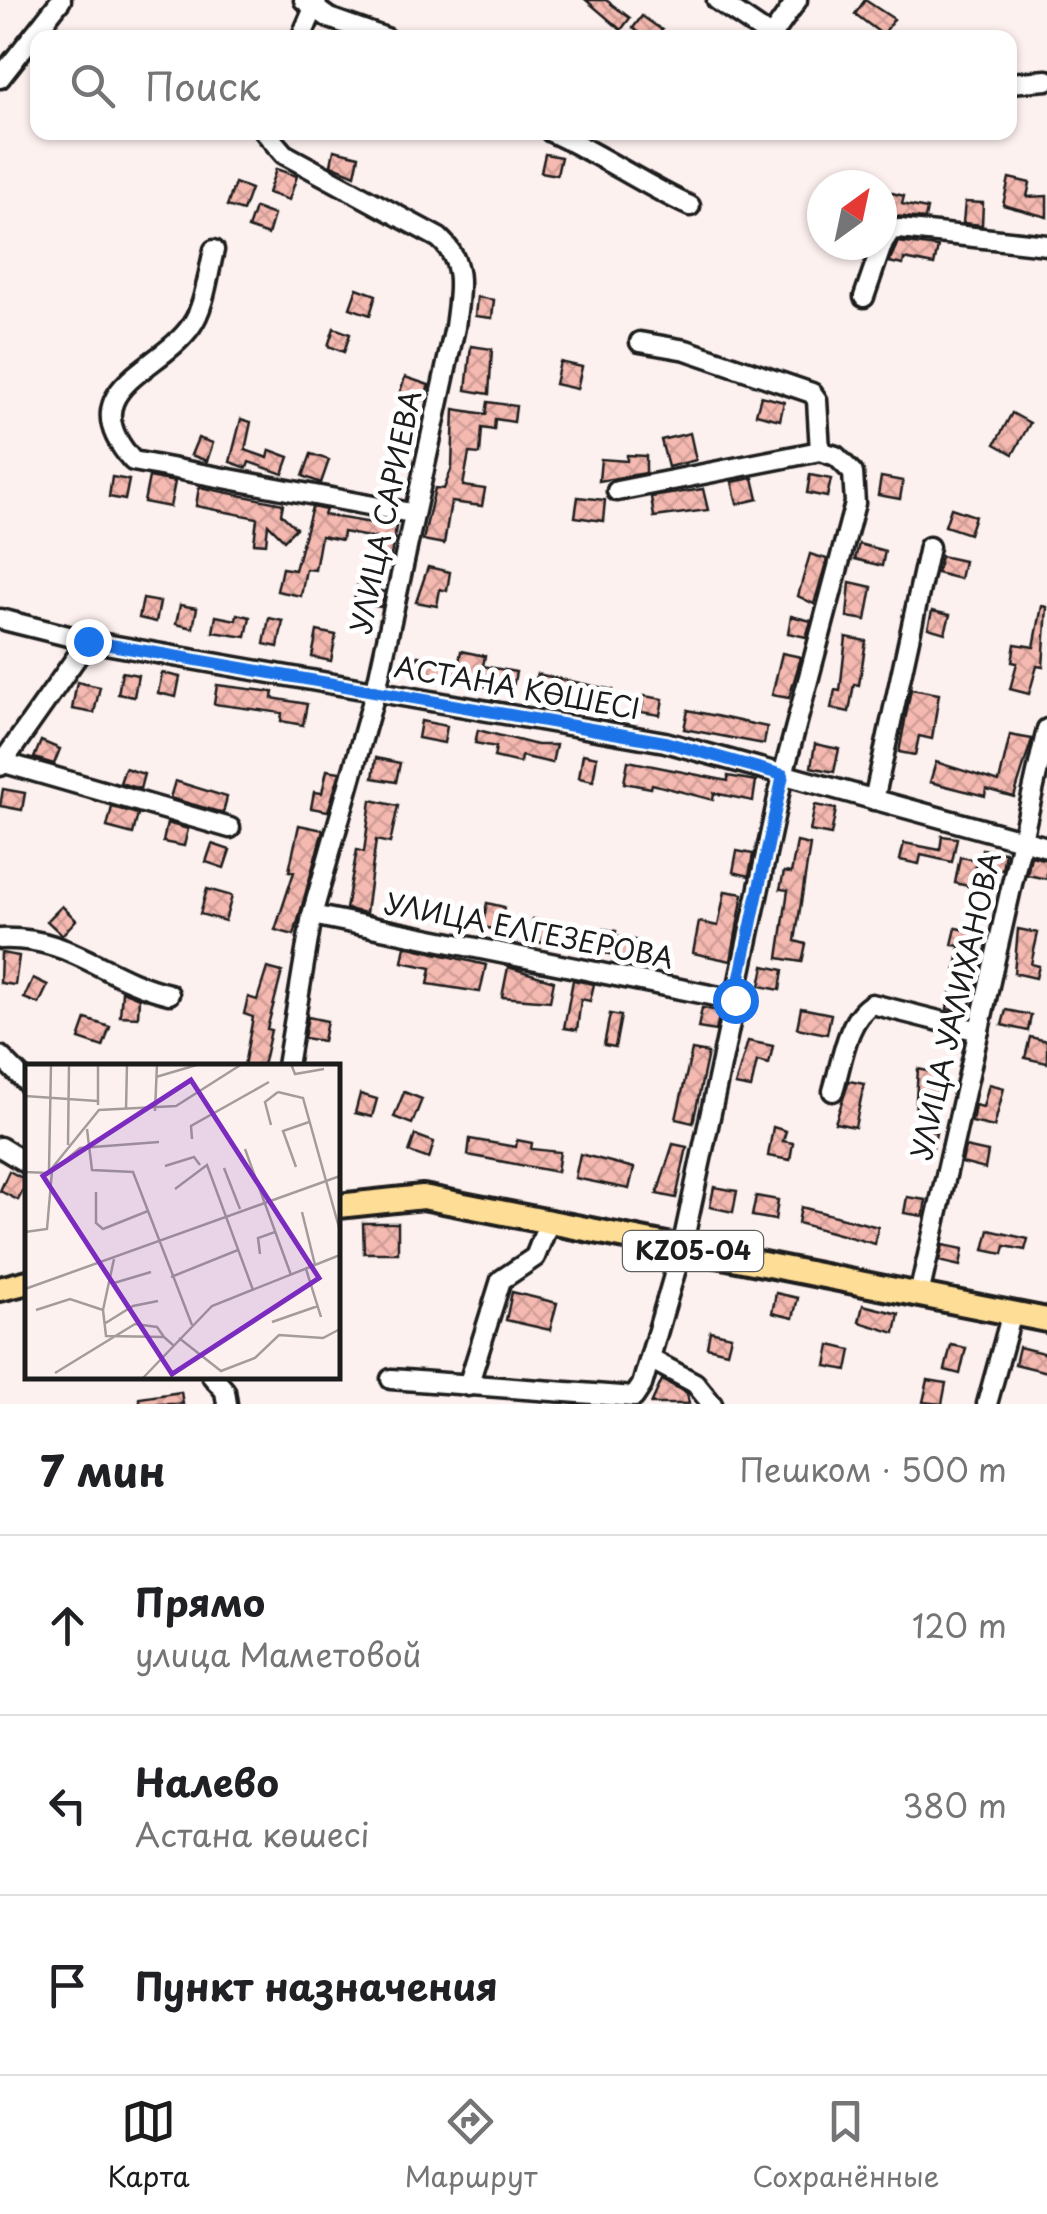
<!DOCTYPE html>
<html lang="ru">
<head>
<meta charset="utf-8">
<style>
	:root { --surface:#fff; --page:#f6f6f6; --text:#202124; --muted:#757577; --line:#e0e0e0; --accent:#1c1c1c }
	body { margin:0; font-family:"Playpen Sans",sans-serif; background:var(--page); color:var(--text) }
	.compass { position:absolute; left:807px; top:170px; width:90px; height:90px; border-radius:50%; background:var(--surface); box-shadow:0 2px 8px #0004; rotate:33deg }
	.stop { position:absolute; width:30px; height:30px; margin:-22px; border:8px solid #1a73e8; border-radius:50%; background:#fff }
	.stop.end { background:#1a73e8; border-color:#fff; box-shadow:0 2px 10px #0008 }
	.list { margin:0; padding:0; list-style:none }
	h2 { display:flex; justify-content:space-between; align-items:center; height:130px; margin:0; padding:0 40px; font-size:42px }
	h2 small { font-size:32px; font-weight:400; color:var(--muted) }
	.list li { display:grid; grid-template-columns:65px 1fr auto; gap:30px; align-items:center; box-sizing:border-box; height:180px; padding:0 40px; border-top:2px solid var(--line) }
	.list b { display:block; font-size:38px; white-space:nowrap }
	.list p { margin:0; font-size:32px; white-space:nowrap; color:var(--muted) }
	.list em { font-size:32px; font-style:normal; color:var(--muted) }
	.icon { flex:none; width:55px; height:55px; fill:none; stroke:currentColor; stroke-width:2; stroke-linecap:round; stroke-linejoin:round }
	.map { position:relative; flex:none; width:1047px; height:1404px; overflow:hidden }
	.search { position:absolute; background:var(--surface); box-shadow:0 2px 8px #0004; left:30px; right:30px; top:30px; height:110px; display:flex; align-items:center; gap:25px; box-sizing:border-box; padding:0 35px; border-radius:20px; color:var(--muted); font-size:38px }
	.sheet { height:670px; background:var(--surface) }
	nav { display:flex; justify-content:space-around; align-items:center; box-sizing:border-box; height:140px; border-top:2px solid var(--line); background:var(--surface); font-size:28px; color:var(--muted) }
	nav a { display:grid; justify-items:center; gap:5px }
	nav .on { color:var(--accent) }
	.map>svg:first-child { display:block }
</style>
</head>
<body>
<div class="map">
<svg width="1047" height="1404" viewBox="0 0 1047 1404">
	<defs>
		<pattern id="building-cross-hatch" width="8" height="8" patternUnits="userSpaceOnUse" patternTransform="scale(2.5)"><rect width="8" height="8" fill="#f4b9b0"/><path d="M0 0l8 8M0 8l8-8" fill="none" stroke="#d19e97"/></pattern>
	</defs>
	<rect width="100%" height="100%" fill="#fdf1ef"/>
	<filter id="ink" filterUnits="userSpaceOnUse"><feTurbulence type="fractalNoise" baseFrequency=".01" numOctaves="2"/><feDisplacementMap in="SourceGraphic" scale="20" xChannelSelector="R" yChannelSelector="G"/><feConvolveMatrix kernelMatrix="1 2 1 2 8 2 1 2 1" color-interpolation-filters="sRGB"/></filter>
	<g filter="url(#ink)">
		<!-- building -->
		<g fill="url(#building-cross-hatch)" stroke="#1c1c1c" stroke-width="2.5">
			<polygon points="586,0 606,0 630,18 621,30"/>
			<polygon points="865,0 894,19 883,35 855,14"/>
			<polygon points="642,16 662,30 656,38 646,38 633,28"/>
			<polygon points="334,150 359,156 355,175 331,165"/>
			<polygon points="545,154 561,157 557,175 541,172"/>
			<polygon points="276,169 297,176 289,200 268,193"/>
			<polygon points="1009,178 1030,183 1027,197 1047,196 1047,217 1003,205"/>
			<polygon points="235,183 251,189 243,211 227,206"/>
			<polygon points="888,192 904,196 902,204 927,209 925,219 883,215"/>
			<polygon points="965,202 983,203 982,225 963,223"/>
			<polygon points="255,208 274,215 268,235 248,228"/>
			<polygon points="898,242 938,247 934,265 904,259 903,265 889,262"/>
			<polygon points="357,288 376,295 370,315 350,308"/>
			<polygon points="477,297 494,300 492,318 475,316"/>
			<polygon points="334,328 350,334 344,352 328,346"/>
			<polygon points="471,346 492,349 489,394 466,390"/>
			<polygon points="560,362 582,367 577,389 555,384"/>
			<polygon points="405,377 429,385 423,400 400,392"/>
			<polygon points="761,396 784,402 780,420 756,414"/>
			<polygon points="488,402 516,406 514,422 495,419 494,430 482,428 480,454 469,453 463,486 485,489 482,506 451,502 444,544 423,540 435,488 444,489 452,467 454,409 486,414"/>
			<polygon points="1012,413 1030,423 1013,454 995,444"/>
			<polygon points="241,419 251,422 245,450 268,458 270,450 289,457 283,474 249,462 247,468 230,462"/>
			<polygon points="690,433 696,460 668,467 661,440"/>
			<polygon points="198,438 213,443 207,461 191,455"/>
			<polygon points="311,454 329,460 321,483 303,476"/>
			<polygon points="627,455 646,456 646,473 599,481 601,459 627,461"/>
			<polygon points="810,475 831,479 827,497 807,493"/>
			<polygon points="112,477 129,480 125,500 109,497"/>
			<polygon points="149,477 175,482 170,507 144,502"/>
			<polygon points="881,477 903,481 900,499 878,495"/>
			<polygon points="753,478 758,499 737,504 732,482"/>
			<polygon points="199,487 283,504 281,514 296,528 284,540 268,524 266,544 254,543 257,518 196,506"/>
			<polygon points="703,489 708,510 654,517 651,497"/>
			<polygon points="578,497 605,500 603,521 575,517"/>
			<polygon points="312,507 326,510 324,515 396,527 391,556 376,553 379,539 343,532 342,540 321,536 315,570 306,569 301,596 277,591 282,568 295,570"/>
			<polygon points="951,508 975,516 969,534 945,526"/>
			<polygon points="859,544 885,551 882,566 855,559"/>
			<polygon points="810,554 827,559 814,604 798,596"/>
			<polygon points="941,556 964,561 960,579 937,573"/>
			<polygon points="428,567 450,572 447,591 440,589 437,606 416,602"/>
			<polygon points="850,582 872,587 866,620 847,617"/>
			<polygon points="357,586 385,592 381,607 354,602"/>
			<polygon points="143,599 160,602 156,622 139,618"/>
			<polygon points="180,605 197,608 193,628 176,624"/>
			<polygon points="1042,606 1047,607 1043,667 1037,666 1029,694 1010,689 1017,663 1012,662 1015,644 1034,647"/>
			<polygon points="932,611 950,615 945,633 928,628"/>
			<polygon points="237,614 250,617 246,637 213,632 216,616 236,620"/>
			<polygon points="791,616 811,621 806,637 788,633"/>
			<polygon points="269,618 283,621 278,647 264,644"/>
			<polygon points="317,631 336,635 331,661 312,657"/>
			<polygon points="846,637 866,641 859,685 854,684 849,712 831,708 835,690 840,691"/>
			<polygon points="461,651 485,656 483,666 516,672 512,692 415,672 418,656 459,663"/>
			<polygon points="782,653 801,657 789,698 772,695"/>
			<polygon points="122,672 138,675 134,697 118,694"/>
			<polygon points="162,673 180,677 176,697 158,693"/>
			<polygon points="537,674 613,690 609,709 564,704 565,698 534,692"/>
			<polygon points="77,682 100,687 94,713 72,709"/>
			<polygon points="217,685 273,692 272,698 307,704 303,725 281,721 282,713 214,704"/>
			<polygon points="911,689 939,694 932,739 919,736 915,755 899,752"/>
			<polygon points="644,696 663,699 660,715 641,712"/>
			<polygon points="688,710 767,727 764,744 684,729"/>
			<polygon points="421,721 447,726 444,743 418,738"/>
			<polygon points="478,730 537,745 556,745 552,763 521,756 520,763 494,757 496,747 475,743"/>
			<polygon points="1010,735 1032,739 1014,797 986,789 985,796 930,782 936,762 999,782"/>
			<polygon points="41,741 60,749 54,764 34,758"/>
			<polygon points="815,744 839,749 834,772 811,767"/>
			<polygon points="583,754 597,757 593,781 579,778"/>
			<polygon points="376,758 400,763 396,782 373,778"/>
			<polygon points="628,761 728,781 728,776 756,781 753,801 714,793 713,800 652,784 651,788 624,783"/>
			<polygon points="125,768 144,774 140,789 120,783"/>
			<polygon points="327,770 340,772 328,811 311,808 314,792 322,793"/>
			<polygon points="175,781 227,797 223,813 170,798"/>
			<polygon points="3,789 25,793 22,810 0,806"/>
			<polygon points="371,800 398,806 390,843 376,840 366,913 346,909 357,850 364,852"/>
			<polygon points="815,805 836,809 831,835 810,831"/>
			<polygon points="112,807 138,814 133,834 107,827"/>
			<polygon points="167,823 188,829 184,846 163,842"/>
			<polygon points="299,825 323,830 294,935 275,930 294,872 289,871"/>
			<polygon points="942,836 957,838 952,862 921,855 919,864 900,860 904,843 940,850"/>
			<polygon points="797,842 810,845 795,941 806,944 802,962 778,958 788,890 780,889 784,872 791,873"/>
			<polygon points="212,844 230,850 224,868 206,862"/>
			<polygon points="982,849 1005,852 1002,870 980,867"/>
			<polygon points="737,851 753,854 749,876 733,872"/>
			<polygon points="1031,856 1047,860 1047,879 1027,875"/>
			<polygon points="960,857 977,860 972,887 955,883"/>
			<polygon points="207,889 232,896 225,921 200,914"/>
			<polygon points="725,891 743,894 731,961 693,953 699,922 718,926"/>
			<polygon points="487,903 504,907 500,930 482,927"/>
			<polygon points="62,906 76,920 62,935 47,921"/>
			<polygon points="533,919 590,932 592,927 616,931 615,936 643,942 639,961 549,940 548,944 529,940"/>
			<polygon points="956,928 977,932 973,976 955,973 960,946 952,945"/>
			<polygon points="1018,929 1038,933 1031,964 1039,966 1036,978 1014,973"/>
			<polygon points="405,946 486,965 480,992 428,984 431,968 402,962"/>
			<polygon points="1,953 19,956 15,985 0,983"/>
			<polygon points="764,966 783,970 780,990 760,986"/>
			<polygon points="508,967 554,981 550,1001 502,997"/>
			<polygon points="267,968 282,972 267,1029 271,1030 263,1066 244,1066 253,1017 244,1014 248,997 257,1000"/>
			<polygon points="33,978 48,985 39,1004 24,998"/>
			<polygon points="573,980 594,984 590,1001 581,999 577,1030 564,1028"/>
			<polygon points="122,991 139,998 138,1017 120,1016"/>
			<polygon points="950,993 972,997 968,1013 947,1009"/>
			<polygon points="702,1008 720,1011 716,1031 698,1028"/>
			<polygon points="801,1008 831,1014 827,1034 797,1028"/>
			<polygon points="1006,1010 1031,1015 1028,1031 1002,1025"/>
			<polygon points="610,1014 621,1016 615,1047 604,1045"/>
			<polygon points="308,1017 327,1021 323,1041 304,1038"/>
			<polygon points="86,1019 110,1027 103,1047 79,1039"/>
			<polygon points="1030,1037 1047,1041 1047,1063 1025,1058"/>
			<polygon points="748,1041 773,1046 769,1064 757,1061 751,1088 735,1085"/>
			<polygon points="692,1050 708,1053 693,1123 676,1119"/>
			<polygon points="918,1069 941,1074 930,1131 936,1132 933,1147 916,1143 921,1116 915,1115"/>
			<polygon points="849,1081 864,1084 855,1127 835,1123"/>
			<polygon points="989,1084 1004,1088 994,1127 972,1122 975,1105 983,1107"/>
			<polygon points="404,1092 422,1099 412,1124 394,1117"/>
			<polygon points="360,1094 377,1099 372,1117 355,1113"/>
			<polygon points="773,1127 786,1131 783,1141 793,1143 790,1160 768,1156"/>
			<polygon points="415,1135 434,1142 429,1159 409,1152"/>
			<polygon points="470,1139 516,1147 517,1140 532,1143 531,1149 560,1152 557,1172 468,1155"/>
			<polygon points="673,1144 687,1147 676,1198 657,1194"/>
			<polygon points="965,1147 988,1152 985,1169 962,1163"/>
			<polygon points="580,1154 634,1168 629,1189 575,1178"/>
			<polygon points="9,1171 28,1181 18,1200 0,1191"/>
			<polygon points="714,1187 737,1191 733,1212 710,1207"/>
			<polygon points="756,1196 778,1200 775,1220 752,1216"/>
			<polygon points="907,1197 926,1200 923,1216 904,1213"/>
			<polygon points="801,1207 878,1227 875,1244 798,1223"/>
			<polygon points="363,1223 398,1223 398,1253 364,1253"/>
			<polygon points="989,1230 1028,1239 1025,1250 1005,1246 1003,1254 984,1250"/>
			<polygon points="943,1245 963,1249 960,1266 939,1261"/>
			<polygon points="512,1292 557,1303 550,1330 506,1320"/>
			<polygon points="776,1293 798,1298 793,1318 772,1313"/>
			<polygon points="863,1305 899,1314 895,1333 859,1322"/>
			<polygon points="710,1331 731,1336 727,1352 707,1347"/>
			<polygon points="830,1345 851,1350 847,1370 826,1366"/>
			<polygon points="951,1345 966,1348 960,1374 945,1370"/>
			<polygon points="1019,1347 1047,1354 1047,1372 1015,1364"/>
			<polygon points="662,1380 687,1393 689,1404 651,1404"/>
			<polygon points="928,1380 946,1383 942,1404 923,1402"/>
			<polygon points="181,1392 183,1404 140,1404 140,1398"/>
		</g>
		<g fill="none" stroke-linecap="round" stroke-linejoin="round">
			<defs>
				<g id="minor">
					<polyline points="304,0 329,18 386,38"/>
					<polyline points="717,0 773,38"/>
					<polyline points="771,37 797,0"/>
					<polyline points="301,38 317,1"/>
					<polyline points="0,78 61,0"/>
					<polyline points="1010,83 1047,80"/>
					<path d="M265 132 284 154 439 238C467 263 459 293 455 327L376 690 312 915 287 1066"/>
					<path d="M551 132C600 154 642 184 690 206"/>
					<polyline points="882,244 891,230 900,229 1047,245"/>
					<path d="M214 250C208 273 205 307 191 326 160 371 69 389 133 461L411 513"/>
					<polyline points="864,297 882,245"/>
					<polyline points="640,342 686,350 812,393 817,400 820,451"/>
					<polyline points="0,619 88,641 665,742 1047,847"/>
					<polyline points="5,763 230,828"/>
					<polyline points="0,766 88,641"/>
					<polyline points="874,800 929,547"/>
					<polyline points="312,915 735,1000"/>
					<path d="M0 939C72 936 102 978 169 994"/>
					<polyline points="0,1056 28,1084"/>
					<path d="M833 1091C842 1063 846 1019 872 1004L979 1031"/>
					<polyline points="0,1147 28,1164"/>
					<polyline points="919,1295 1047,729"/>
					<polyline points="650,1359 695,1383 712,1404"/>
					<polyline points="212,1376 225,1391 227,1404"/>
					<polyline points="391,1379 634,1397 642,1385 682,1248 783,775 855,503 853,473 836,456 820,451 617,491"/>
					<polyline points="468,1386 501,1280 535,1257 549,1222"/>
					<polyline points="987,1404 1012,1313"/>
				</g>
				<g id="major">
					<polyline points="338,1206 423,1197 1047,1320"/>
					<polyline points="0,1289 28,1282"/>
				</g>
			</defs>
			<!-- minor casing -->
			<use href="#minor" stroke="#1c1c1c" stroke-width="25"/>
			<!-- major casing -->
			<use href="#major" stroke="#1c1c1c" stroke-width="30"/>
			<!-- minor -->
			<use href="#minor" stroke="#fff" stroke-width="18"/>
			<!-- major -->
			<use href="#major" stroke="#fedd96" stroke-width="22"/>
		</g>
	</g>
	<g fill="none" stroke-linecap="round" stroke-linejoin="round" filter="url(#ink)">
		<!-- route -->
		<polyline stroke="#1a73e8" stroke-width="12" points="88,641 665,742 783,775 735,1000"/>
	</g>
	<g text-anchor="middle" stroke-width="10" stroke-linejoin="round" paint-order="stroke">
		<!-- shield labels -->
		<rect fill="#fff" stroke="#606060" stroke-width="2.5" x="623" y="1231" width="140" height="40" rx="8"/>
		<g font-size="25" font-weight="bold" fill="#1c1c1c">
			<text x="693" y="1260">KZ05-04</text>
		</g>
		<!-- street labels -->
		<g font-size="28" fill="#1c1c1c" stroke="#fff">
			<text transform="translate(386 512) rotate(-78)" y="10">УЛИЦА САРИЕВА</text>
			<text transform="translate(517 688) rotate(10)" y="10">АСТАНА КӨШЕСІ</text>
			<text transform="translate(529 931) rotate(11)" y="10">УЛИЦА ЕЛГЕЗЕРОВА</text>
			<text transform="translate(956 1006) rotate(-77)" y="10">УЛИЦА УАЛИХАНОВА</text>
		</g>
	</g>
	<!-- overview -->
	<g transform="translate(25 1064)">
		<rect width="315" height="315" fill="#fdf1ef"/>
		<path fill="none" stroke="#a39c9b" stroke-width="2.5" d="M266 0 270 10 299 5M131 13 175 0M253 28 278 34 315 167M0 32 72 37M73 41V0M101 46 102 0M130 47 132 0M246 61 240 38 253 28M62 65 67 106 108 108 167 261M167 75 166 62 244 18M43 81 44 0M220 85 266 211M43 94 55 84 134 78M140 102 169 93 175 101M271 103 258 67 284 58M199 104 215 145M24 106 26 0M0 108 23 109 74 46 151 42 217 0M150 125 182 101 228 226M71 128V159L78 165 123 147M277 148 290 201M0 168 22 165 27 107M235 190 233 174 250 168M89 195 78 246 81 272 139 273 148 281M281 205 296 253M146 213 213 186M89 219 126 208M0 225 315 112M11 246 45 235 78 246M247 258 293 242M79 260 108 242 133 237M154 274 196 307 230 294 254 271 298 274 315 265M30 309 110 260 132 263 139 273M117 315 187 242 315 191"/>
		<path fill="#7b2cbf" fill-opacity="0.15" stroke="#7b2cbf" stroke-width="5" d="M166 16 294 214 147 310 18 112Z"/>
		<rect width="315" height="315" fill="none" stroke="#1c1c1c" stroke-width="5"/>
	</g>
</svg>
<svg class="compass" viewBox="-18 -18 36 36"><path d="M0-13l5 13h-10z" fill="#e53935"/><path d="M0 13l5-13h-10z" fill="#757577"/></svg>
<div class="stop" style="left:735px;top:1000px"></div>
<div class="stop end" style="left:88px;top:641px"></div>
<div class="search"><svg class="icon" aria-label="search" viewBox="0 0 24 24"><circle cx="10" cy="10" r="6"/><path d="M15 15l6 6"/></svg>Поиск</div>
</div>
<section class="sheet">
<h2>7 мин<small>Пешком · 500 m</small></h2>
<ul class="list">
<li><svg class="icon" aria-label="ahead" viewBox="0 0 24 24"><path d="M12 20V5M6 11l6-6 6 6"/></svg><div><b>Прямо</b><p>улица Маметовой</p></div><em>120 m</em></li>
<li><svg class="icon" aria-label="left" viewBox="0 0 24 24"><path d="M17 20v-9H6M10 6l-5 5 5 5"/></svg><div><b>Налево</b><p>Астана көшесі</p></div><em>380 m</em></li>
<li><svg class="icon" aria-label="arrive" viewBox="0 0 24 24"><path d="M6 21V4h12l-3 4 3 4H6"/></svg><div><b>Пункт назначения</b></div></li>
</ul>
</section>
<nav>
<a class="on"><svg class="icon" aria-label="map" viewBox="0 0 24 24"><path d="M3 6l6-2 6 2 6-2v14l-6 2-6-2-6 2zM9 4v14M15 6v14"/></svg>Карта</a>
<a><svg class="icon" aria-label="directions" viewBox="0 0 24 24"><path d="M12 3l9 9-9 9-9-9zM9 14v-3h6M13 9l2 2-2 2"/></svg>Маршрут</a>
<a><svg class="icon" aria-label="saved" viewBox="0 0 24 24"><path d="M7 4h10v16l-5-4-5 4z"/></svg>Сохранённые</a>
</nav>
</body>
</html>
